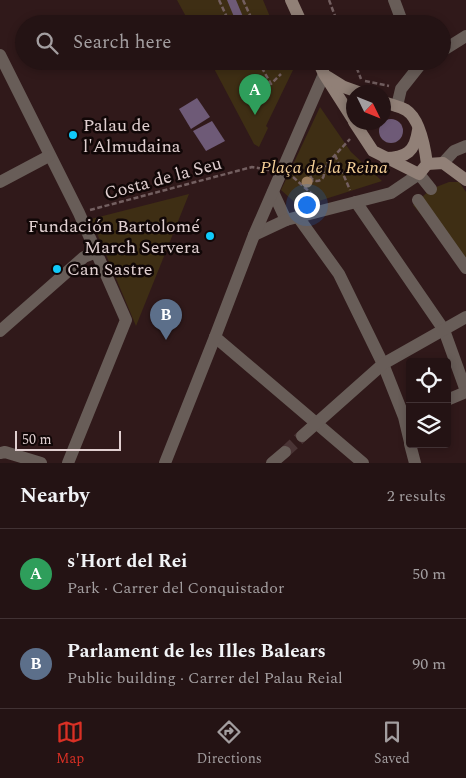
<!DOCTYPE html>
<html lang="en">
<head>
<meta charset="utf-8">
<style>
	:root { --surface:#241314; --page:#302022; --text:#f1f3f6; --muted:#a39ea0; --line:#413234; --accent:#d93025 }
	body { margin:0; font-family:Spectral,serif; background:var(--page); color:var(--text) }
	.controls { position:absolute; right:15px; bottom:15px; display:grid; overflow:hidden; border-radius:5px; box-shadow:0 2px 8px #0003 }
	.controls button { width:45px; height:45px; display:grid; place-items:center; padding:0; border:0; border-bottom:1px solid var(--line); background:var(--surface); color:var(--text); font:25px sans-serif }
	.compass { position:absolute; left:346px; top:85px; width:45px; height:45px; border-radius:50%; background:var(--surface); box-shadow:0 2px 8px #0003; rotate:133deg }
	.scale { position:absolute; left:15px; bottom:12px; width:106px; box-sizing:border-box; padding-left:5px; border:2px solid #e0cfd0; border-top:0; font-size:14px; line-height:18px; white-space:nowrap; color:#e0cfd0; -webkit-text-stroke:4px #110707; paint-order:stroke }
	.you { position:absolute; left:306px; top:204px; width:18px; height:18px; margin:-12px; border:4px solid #fff; border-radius:50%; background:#1a73e8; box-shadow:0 0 0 8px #1a73e833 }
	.badge { display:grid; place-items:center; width:32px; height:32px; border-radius:50%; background:var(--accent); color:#fff; font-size:16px; font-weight:700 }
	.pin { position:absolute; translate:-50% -41px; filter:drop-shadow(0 1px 2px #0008) }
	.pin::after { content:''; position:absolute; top:26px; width:18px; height:15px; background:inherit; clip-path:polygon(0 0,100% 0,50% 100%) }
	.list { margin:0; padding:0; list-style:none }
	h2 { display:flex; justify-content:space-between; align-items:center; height:65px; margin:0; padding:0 20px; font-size:21px }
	h2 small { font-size:16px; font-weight:400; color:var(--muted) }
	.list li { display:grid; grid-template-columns:32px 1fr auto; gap:15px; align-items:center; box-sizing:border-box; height:90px; padding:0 20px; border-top:1px solid var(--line) }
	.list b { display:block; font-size:19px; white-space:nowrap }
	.list p { margin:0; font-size:16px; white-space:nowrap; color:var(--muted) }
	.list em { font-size:16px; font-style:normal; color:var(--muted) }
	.icon { flex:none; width:28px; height:28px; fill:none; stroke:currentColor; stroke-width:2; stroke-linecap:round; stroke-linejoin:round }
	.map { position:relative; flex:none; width:466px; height:463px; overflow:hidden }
	.search { position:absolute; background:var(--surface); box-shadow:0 2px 8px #0003; left:15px; right:15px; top:15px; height:55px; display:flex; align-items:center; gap:12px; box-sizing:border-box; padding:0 18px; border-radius:28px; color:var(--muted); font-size:19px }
	.sheet { height:245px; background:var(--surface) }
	nav { display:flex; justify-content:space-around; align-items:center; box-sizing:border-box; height:70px; border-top:1px solid var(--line); background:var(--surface); font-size:14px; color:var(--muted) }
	nav a { display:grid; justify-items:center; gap:2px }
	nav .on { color:var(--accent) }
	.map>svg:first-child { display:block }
</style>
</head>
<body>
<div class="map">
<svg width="466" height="463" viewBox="0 0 466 463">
	<rect width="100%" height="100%" fill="#30191a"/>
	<!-- green -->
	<g fill="#3e2e14">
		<polygon points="177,0 263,0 273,24 190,24"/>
		<polygon points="210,61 289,61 293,70 266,126 268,128 259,147 254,144"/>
		<polygon points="320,107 351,152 382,181 300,207 281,190"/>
		<polygon points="449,182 459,182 466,192 466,269 413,205 431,189"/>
		<polygon points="189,194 136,326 91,219"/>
	</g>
	<!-- water -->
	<g fill="#6e5a77">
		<polygon points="227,0 236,0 246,24 237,24"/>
		<polygon points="197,98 210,117 191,129 179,109"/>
		<circle cx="391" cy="131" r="12"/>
		<polygon points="212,121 225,141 206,151 193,131"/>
	</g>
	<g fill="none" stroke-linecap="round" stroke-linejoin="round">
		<!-- street-tunnel -->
		<polyline stroke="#4a3435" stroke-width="12" stroke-dasharray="12 6" stroke-linecap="butt" points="285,452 302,436"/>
		<!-- path -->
		<g stroke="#735f60" stroke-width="2.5" stroke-dasharray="5 2.5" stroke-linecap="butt">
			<polyline points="219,0 230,24"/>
			<polyline points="243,0 254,24"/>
			<polyline points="329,0 338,24"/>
			<polyline points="258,61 271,84 281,74"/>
			<polyline points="354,61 361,79"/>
			<polyline points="365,81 389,86"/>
			<polyline points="335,155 350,190"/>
			<circle cx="317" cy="174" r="7"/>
			<polyline points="322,169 350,139"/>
			<polyline points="293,177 313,195 316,200"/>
			<polyline points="305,188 313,180"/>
			<polyline points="90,210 252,167 269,170"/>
		</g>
		<!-- street -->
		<g stroke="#685d58" stroke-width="12">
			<polyline points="394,0 403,24"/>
			<polyline points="442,51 466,36"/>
			<polyline points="0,55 79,213 126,320 68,463"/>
			<polyline points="397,106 401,89 420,65 426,61"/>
			<polyline points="443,163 454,151 466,146"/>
			<polyline points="0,182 49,156"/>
			<polyline points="273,192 286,220"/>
			<polyline points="418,200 466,268"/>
			<polyline points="356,202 444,330 466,391"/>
			<polyline points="298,217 339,274 383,364 404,417 410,442"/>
			<polyline points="254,235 286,220 391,193 419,174 431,189"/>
			<polyline points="0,331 84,257 97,252"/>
			<polyline points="215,337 363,463"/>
			<polyline points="447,400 466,392"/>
			<polyline points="302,436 383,364 466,317"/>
			<polyline points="410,444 415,463"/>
			<polyline points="0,453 5,452 41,463"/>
			<polyline points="165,463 215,337 254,235 324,74"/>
			<polyline points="272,463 285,452"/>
		</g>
		<!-- secondary -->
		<g stroke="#918077" stroke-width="12">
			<polyline points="291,0 302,24"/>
			<polyline points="318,61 324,74 354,121"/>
			<polyline points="328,77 344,87 358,92"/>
			<path d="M354 122 373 151 419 174 427 164C425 148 420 119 406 110 399 106 391 105 384 102"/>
			<path d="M385 158C407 158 415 151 418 130"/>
			<polyline points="427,164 443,163 466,180"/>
		</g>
	</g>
	<!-- trees -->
	<circle fill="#9b7d5e" cx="307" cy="182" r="5.5"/>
	<!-- markers -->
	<g fill="#10cafa" stroke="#110707" stroke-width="2">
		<circle cx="73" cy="135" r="5"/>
		<circle cx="210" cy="236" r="5"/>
		<circle cx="57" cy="269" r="5"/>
	</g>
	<g text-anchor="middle" stroke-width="5" stroke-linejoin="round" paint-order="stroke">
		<!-- poi labels -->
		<g font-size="18" fill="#e0cfd0" stroke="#110707" text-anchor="start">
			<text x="83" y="131">Palau de<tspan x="83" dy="21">l'Almudaina</tspan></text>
			<text x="200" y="232" text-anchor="end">Fundación Bartolomé<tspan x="200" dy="21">March Servera</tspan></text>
			<text x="67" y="275">Can Sastre</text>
		</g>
		<!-- park labels -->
		<g font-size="18" font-style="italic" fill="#f2ce96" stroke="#110707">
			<text x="324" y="173">Plaça de la Reina</text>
		</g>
		<!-- street labels -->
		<g font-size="18" fill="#e0cfd0" stroke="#110707">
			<text transform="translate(163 178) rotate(-15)" y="6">Costa de la Seu</text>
		</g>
	</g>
</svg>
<div class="controls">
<button><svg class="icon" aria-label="locate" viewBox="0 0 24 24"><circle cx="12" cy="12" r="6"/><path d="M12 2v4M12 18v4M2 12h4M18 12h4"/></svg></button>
<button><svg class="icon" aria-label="layers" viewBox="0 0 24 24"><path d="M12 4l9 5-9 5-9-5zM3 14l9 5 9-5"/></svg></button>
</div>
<svg class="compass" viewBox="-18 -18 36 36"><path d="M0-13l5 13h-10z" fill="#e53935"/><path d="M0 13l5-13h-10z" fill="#a39ea0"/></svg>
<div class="scale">50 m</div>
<div class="you"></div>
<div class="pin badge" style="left:255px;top:115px;background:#2e9e5b">A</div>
<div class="pin badge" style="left:166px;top:340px;background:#5c6f8a">B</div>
<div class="search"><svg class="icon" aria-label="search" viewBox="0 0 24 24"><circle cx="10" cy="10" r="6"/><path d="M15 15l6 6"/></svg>Search here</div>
</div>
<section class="sheet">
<h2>Nearby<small>2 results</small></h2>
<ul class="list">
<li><span class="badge" style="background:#2e9e5b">A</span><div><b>s'Hort del Rei</b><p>Park · Carrer del Conquistador</p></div><em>50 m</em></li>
<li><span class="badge" style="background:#5c6f8a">B</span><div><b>Parlament de les Illes Balears</b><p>Public building · Carrer del Palau Reial</p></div><em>90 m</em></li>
</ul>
</section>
<nav>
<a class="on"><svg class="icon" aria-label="map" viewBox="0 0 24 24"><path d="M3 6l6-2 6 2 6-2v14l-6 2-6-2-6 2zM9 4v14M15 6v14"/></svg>Map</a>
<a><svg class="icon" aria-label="directions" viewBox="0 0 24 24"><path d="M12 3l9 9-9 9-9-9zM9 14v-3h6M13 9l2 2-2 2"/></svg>Directions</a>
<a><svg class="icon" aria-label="saved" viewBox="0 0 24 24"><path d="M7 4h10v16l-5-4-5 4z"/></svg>Saved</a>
</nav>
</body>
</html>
